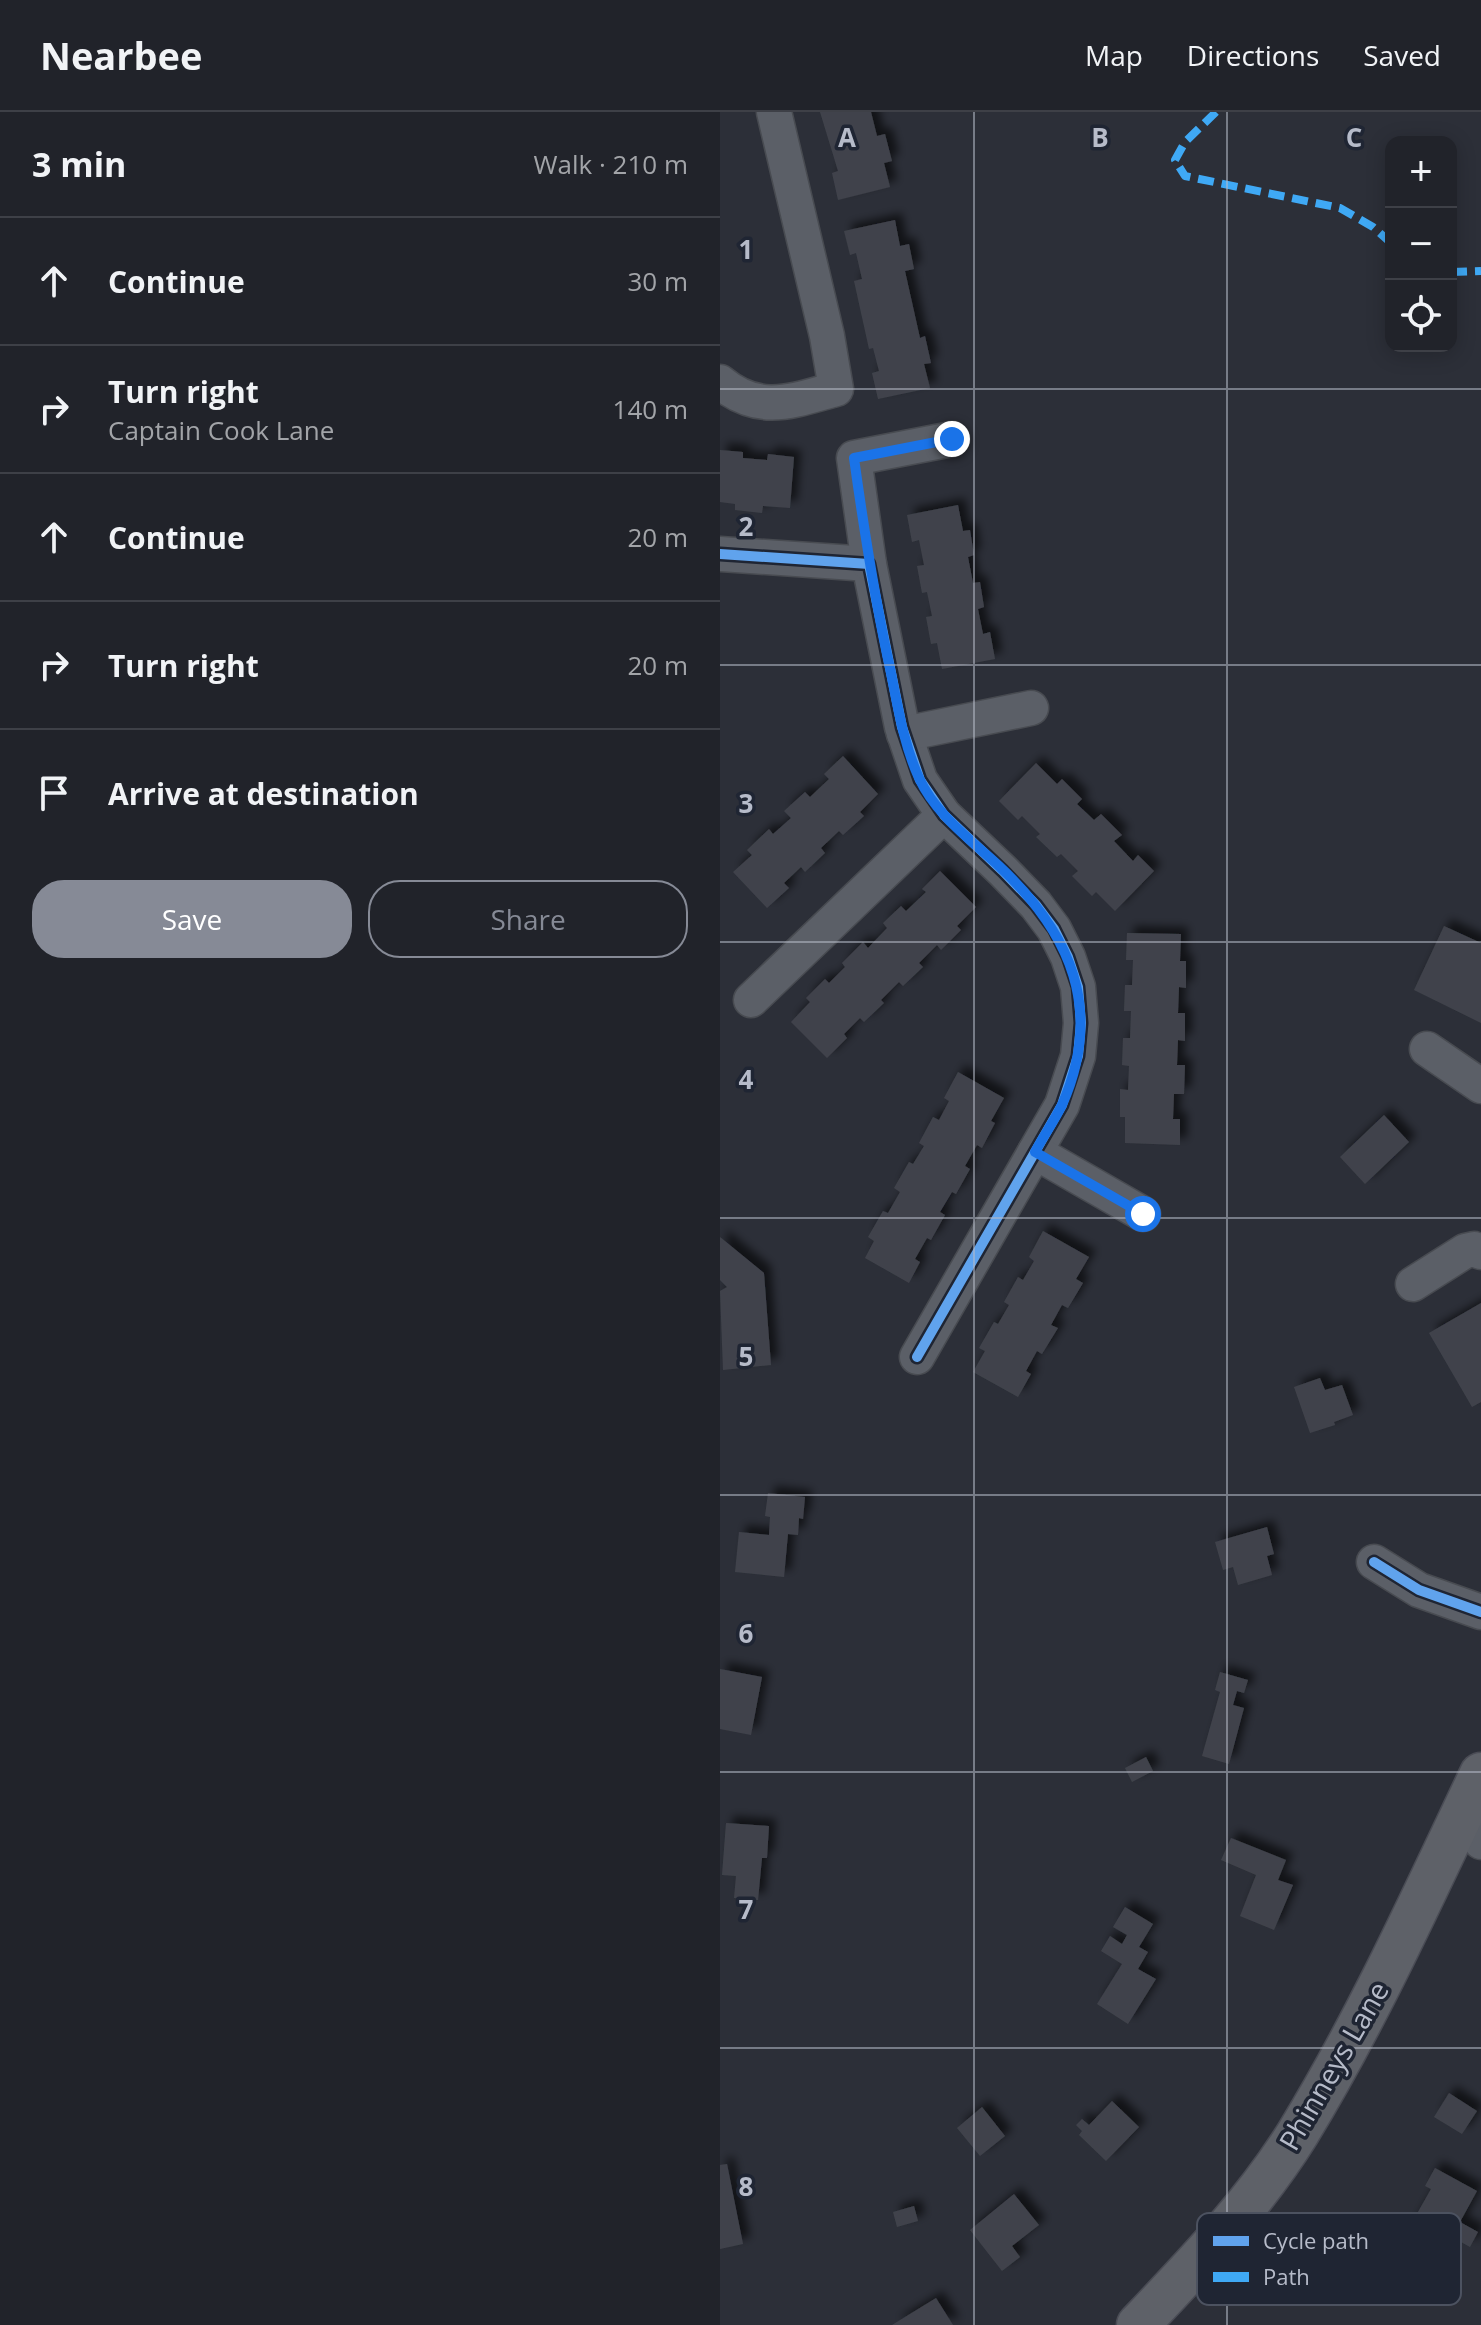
<!DOCTYPE html>
<html lang="en">
<head>
<meta charset="utf-8">
<style>
	:root { --surface:#21232a; --page:#292b32; --text:#f1f3f6; --muted:#a2a4a8; --line:#3e4047; --accent:#868a96 }
	body { margin:0; font-family:"Open Sans",sans-serif; background:var(--page); color:var(--text) }
	.controls { position:absolute; right:24px; top:24px; display:grid; overflow:hidden; border-radius:16px; box-shadow:0 4px 20px #0003 }
	.controls button { width:72px; height:72px; display:grid; place-items:center; padding:0; border:0; border-bottom:2px solid var(--line); background:var(--surface); color:var(--text); font:40px sans-serif }
	.stop { position:absolute; width:24px; height:24px; margin:-18px; border:6px solid #1a73e8; border-radius:50%; background:#fff }
	.stop.end { background:#1a73e8; border-color:#fff; box-shadow:0 2px 8px #0008 }
	.list { margin:0; padding:0; list-style:none }
	h2 { display:flex; justify-content:space-between; align-items:center; height:104px; margin:0; padding:0 32px; font-size:34px }
	h2 small { font-size:26px; font-weight:400; color:var(--muted) }
	.list li { display:grid; grid-template-columns:52px 1fr auto; gap:24px; align-items:center; box-sizing:border-box; height:128px; padding:0 32px; border-top:2px solid var(--line) }
	.list b { display:block; font-size:30px; white-space:nowrap }
	.list p { margin:0; font-size:26px; white-space:nowrap; color:var(--muted) }
	.list em { font-size:26px; font-style:normal; color:var(--muted) }
	.actions { display:flex; gap:16px; padding:24px 32px }
	.actions a { flex:1; padding:18px 0; border:2px solid var(--accent); border-radius:32px; text-align:center; font-size:28px; color:var(--accent) }
	.actions .main { background:var(--accent); color:#fff }
	.icon { flex:none; width:44px; height:44px; fill:none; stroke:currentColor; stroke-width:2; stroke-linecap:round; stroke-linejoin:round }
	.map { position:relative; flex:none; width:761px; height:2213px; overflow:hidden }
	header { display:flex; align-items:center; gap:48px; box-sizing:border-box; height:112px; padding:0 40px; background:var(--surface); border-bottom:2px solid var(--line) }
	header strong { font-size:38px }
	nav { display:flex; gap:44px; margin-inline-start:auto; font-size:28px }
	main { display:flex }
	aside { flex:1; background:var(--surface) }
	.map>svg:first-child { display:block }
</style>
</head>
<body>
<header>
<strong>Nearbee</strong>
<nav><a>Map</a><a>Directions</a><a>Saved</a></nav>
</header>
<main>
<aside>
<h2>3 min<small>Walk · 210 m</small></h2>
<ul class="list">
<li><svg class="icon" aria-label="ahead" viewBox="0 0 24 24"><path d="M12 20V5M6 11l6-6 6 6"/></svg><div><b>Continue</b></div><em>30 m</em></li>
<li><svg class="icon" aria-label="right" viewBox="0 0 24 24"><path d="M7 20v-9h11M14 6l5 5-5 5"/></svg><div><b>Turn right</b><p>Captain Cook Lane</p></div><em>140 m</em></li>
<li><svg class="icon" aria-label="ahead" viewBox="0 0 24 24"><path d="M12 20V5M6 11l6-6 6 6"/></svg><div><b>Continue</b></div><em>20 m</em></li>
<li><svg class="icon" aria-label="right" viewBox="0 0 24 24"><path d="M7 20v-9h11M14 6l5 5-5 5"/></svg><div><b>Turn right</b></div><em>20 m</em></li>
<li><svg class="icon" aria-label="arrive" viewBox="0 0 24 24"><path d="M6 21V4h12l-3 4 3 4H6"/></svg><div><b>Arrive at destination</b></div></li>
</ul>
<div class="actions"><a class="main">Save</a><a>Share</a></div>
</aside>
<div class="map">
<svg width="761" height="2213" viewBox="0 0 761 2213">
	<defs>
		<filter id="shadow"><feDropShadow dx="7" dy="-7" stdDeviation="4" flood-color="#0009"/></filter>
	</defs>
	<rect width="100%" height="100%" fill="#2c2f38"/>
	<!-- building -->
	<g fill="#40434b" filter="url(#shadow)">
		<polygon points="100,0 151,0 157,24 165,22 172,49 164,51 170,75 118,88 112,61 118,59"/>
		<polygon points="175,108 180,134 189,132 194,157 185,159 200,226 205,224 211,251 204,252 210,276 158,287 152,261 159,259 153,236 149,237 134,169 142,167 136,141 130,143 124,119"/>
		<polygon points="0,338 23,340 23,346 47,348 48,342 74,345 70,396 43,394 42,401 15,398 15,392 0,390"/>
		<polygon points="238,393 243,419 250,418 254,443 248,445 253,471 260,470 264,495 258,497 263,522 270,520 275,547 222,557 217,531 211,532 206,505 212,504 207,480 202,481 197,454 204,453 199,428 192,430 187,403"/>
		<polygon points="123,644 158,682 140,700 144,704 123,723 119,719 101,736 105,741 85,760 81,755 64,771 69,776 47,796 13,760 32,743 27,738 49,717 53,722 71,706 64,699 85,680 90,685 109,667 104,662"/>
		<polygon points="316,651 337,672 342,667 362,687 357,692 374,708 381,702 402,723 394,729 413,749 418,743 434,759 395,799 376,780 372,784 352,764 358,759 341,742 337,745 316,725 320,722 302,704 298,708 279,689"/>
		<polygon points="220,759 256,795 237,814 241,818 221,838 217,833 199,851 203,855 183,874 179,870 161,888 164,891 144,910 140,906 124,922 127,926 107,946 71,910 90,890 86,886 105,867 109,871 125,855 122,851 143,830 148,836 167,816 163,811 181,794 186,799 206,780 202,777"/>
		<polygon points="724,814 761,831 761,911 694,878"/>
		<polygon points="407,821 461,822 460,849 466,849 466,876 459,875 458,901 465,901 465,929 458,928 457,953 465,953 464,982 454,982 453,1007 460,1007 460,1033 405,1031 405,1005 400,1005 400,977 408,978 409,954 402,953 403,926 410,926 411,899 404,899 405,873 412,873 413,848 406,848"/>
		<polygon points="238,960 284,986 271,1009 275,1011 262,1036 257,1033 245,1054 250,1057 236,1082 232,1080 220,1100 225,1103 211,1128 207,1126 195,1147 200,1150 189,1171 145,1146 154,1129 148,1125 163,1099 168,1101 180,1080 174,1076 189,1050 193,1052 204,1034 199,1031 213,1005 219,1008 229,989 224,986"/>
		<polygon points="664,1003 689,1030 645,1072 620,1045"/>
		<polygon points="323,1119 369,1145 356,1167 363,1171 348,1196 342,1193 331,1213 338,1216 322,1242 317,1239 306,1259 311,1262 298,1285 253,1260 265,1239 259,1236 274,1210 278,1212 289,1193 284,1190 298,1165 303,1168 314,1149 309,1145"/>
		<polygon points="0,1125 44,1161 51,1253 3,1258 0,1179 7,1175 0,1168"/>
		<polygon points="761,1191 761,1290 752,1295 709,1221"/>
		<polygon points="600,1266 605,1278 622,1273 633,1303 614,1310 615,1313 590,1321 574,1275"/>
		<polygon points="48,1381 85,1385 83,1407 79,1406 78,1423 68,1422 64,1465 15,1460 19,1420 49,1423 50,1405 45,1404"/>
		<polygon points="547,1415 554,1442 547,1444 552,1463 518,1473 513,1455 503,1458 495,1430"/>
		<polygon points="0,1557 42,1565 31,1623 0,1617"/>
		<polygon points="500,1560 528,1568 524,1581 517,1579 513,1593 524,1596 509,1652 482,1644 500,1580 495,1578"/>
		<polygon points="426,1645 433,1659 412,1670 405,1656"/>
		<polygon points="6,1711 49,1714 47,1746 42,1746 38,1788 14,1786 16,1764 2,1763"/>
		<polygon points="511,1726 566,1748 558,1768 573,1773 554,1818 520,1804 536,1763 501,1748"/>
		<polygon points="405,1795 433,1812 419,1835 428,1840 418,1857 436,1867 408,1912 377,1892 402,1852 381,1839 390,1824 402,1832 407,1823 393,1815"/>
		<polygon points="729,1981 757,1999 742,2022 714,2005"/>
		<polygon points="392,1989 419,2015 386,2049 359,2023 362,2019 356,2013 362,2007 369,2013"/>
		<polygon points="262,1995 285,2024 260,2044 237,2016"/>
		<polygon points="7,2052 23,2132 0,2137 0,2053"/>
		<polygon points="715,2056 757,2079 740,2110 758,2120 750,2135 732,2125 726,2135 690,2114 711,2077 705,2074"/>
		<polygon points="294,2082 319,2113 292,2134 300,2145 282,2159 250,2118"/>
		<polygon points="194,2094 198,2109 177,2115 173,2100"/>
		<polygon points="216,2186 233,2213 172,2213"/>
	</g>
	<g fill="none" stroke-linecap="round" stroke-linejoin="round">
		<defs>
			<g id="minor">
				<path d="M0 270C40 303 72 289 116 277L107 224 54 0"/>
				<polyline points="0,442 149,452 182,615 200,668 224,703 283,759 316,793 334,817 348,845 358,875 361,911 358,944 342,993 197,1245"/>
				<polyline points="149,452 134,346 232,327"/>
				<polyline points="184,622 311,596"/>
				<polyline points="31,888 224,703"/>
				<polyline points="707,937 761,974"/>
				<polyline points="315,1040 423,1102"/>
				<polyline points="693,1172 745,1139 754,1137 761,1140"/>
				<polyline points="654,1450 699,1478 761,1500"/>
				<polyline points="761,1690 746,1694 761,1730"/>
			</g>
			<path id="major" d="M418 2213C475 2153 534 2092 578 2021 648 1906 703 1784 761 1662"/>
		</defs>
		<!-- minor casing -->
		<use href="#minor" stroke="#484b51" stroke-width="37"/>
		<!-- major casing -->
		<use href="#major" stroke="#4a4c55" stroke-width="45"/>
		<!-- minor -->
		<use href="#minor" stroke="#5b5f67" stroke-width="34"/>
		<!-- major -->
		<use href="#major" stroke="#5e6168" stroke-width="42"/>
		<!-- quiet -->
		<g stroke="#3fa9f5" stroke-width="8" stroke-dasharray="16 8" stroke-linecap="butt">
			<polyline points="496,0 465,30 455,48 465,64 620,96 653,115 671,131"/>
			<polyline points="731,160 761,159"/>
		</g>
		<defs>
			<g id="cycleway">
				<polyline points="0,442 149,452 182,615 200,668 224,703 283,759 316,793 334,817 348,845 358,875 361,911 358,944 342,993 197,1245"/>
				<polyline points="654,1450 699,1478 761,1500"/>
			</g>
		</defs>
		<!-- cycleway casing -->
		<use href="#cycleway" stroke="#1f2533" stroke-width="15"/>
		<!-- cycleway -->
		<use href="#cycleway" stroke="#60a3ed" stroke-width="10"/>
	</g>
	<g fill="none" stroke-linecap="round" stroke-linejoin="round">
		<!-- route -->
		<path stroke="#1a73e8" stroke-width="10" d="M232 327 134 346C144 418 155 489 171 561 178 596 184 633 199 666 216 703 251 728 280 755 351 822 384 898 342 993 334 1009 323 1025 315 1040L423 1102"/>
	</g>
	<!-- grid -->
	<path fill="none" stroke="#b6bbc9" stroke-width="2" stroke-opacity="0.55" d="M254 0V2213M507 0V2213M0 277H761M0 553H761M0 830H761M0 1106H761M0 1383H761M0 1660H761M0 1936H761"/>
	<g text-anchor="middle" stroke-width="7" stroke-linejoin="round" paint-order="stroke">
		<!-- street labels -->
		<g font-size="28" fill="#b6bbc9" stroke="#1f2533">
			<text transform="translate(614 1954) rotate(-60)" y="10">Phinneys Lane</text>
		</g>
	</g>
	<!-- legend -->
	<rect x="477" y="2101" width="264" height="92" rx="12" fill="#1f2533" stroke="#4c5260" stroke-width="2"/>
	<rect x="493" y="2124" width="36" height="10" fill="#60a3ed"/>
	<rect x="493" y="2160" width="36" height="10" fill="#3fa9f5"/>
	<g font-size="22" fill="#b6bbc9">
		<text x="543" y="2137">Cycle path</text>
		<text x="543" y="2173">Path</text>
	</g>
	<g font-size="26" text-anchor="middle" font-weight="bold" fill="#b6bbc9" stroke="#1f2533" stroke-width="7" stroke-linejoin="round" paint-order="stroke">
		<text x="127" y="35">A</text>
		<text x="380" y="35">B</text>
		<text x="634" y="35">C</text>
		<text x="26" y="147">1</text>
		<text x="26" y="424">2</text>
		<text x="26" y="701">3</text>
		<text x="26" y="977">4</text>
		<text x="26" y="1254">5</text>
		<text x="26" y="1531">6</text>
		<text x="26" y="1807">7</text>
		<text x="26" y="2084">8</text>
	</g>
</svg>
<div class="controls">
<button>+</button>
<button>−</button>
<button><svg class="icon" aria-label="locate" viewBox="0 0 24 24"><circle cx="12" cy="12" r="6"/><path d="M12 2v4M12 18v4M2 12h4M18 12h4"/></svg></button>
</div>
<div class="stop" style="left:423px;top:1102px"></div>
<div class="stop end" style="left:232px;top:327px"></div>
</div>
</main>
</body>
</html>
